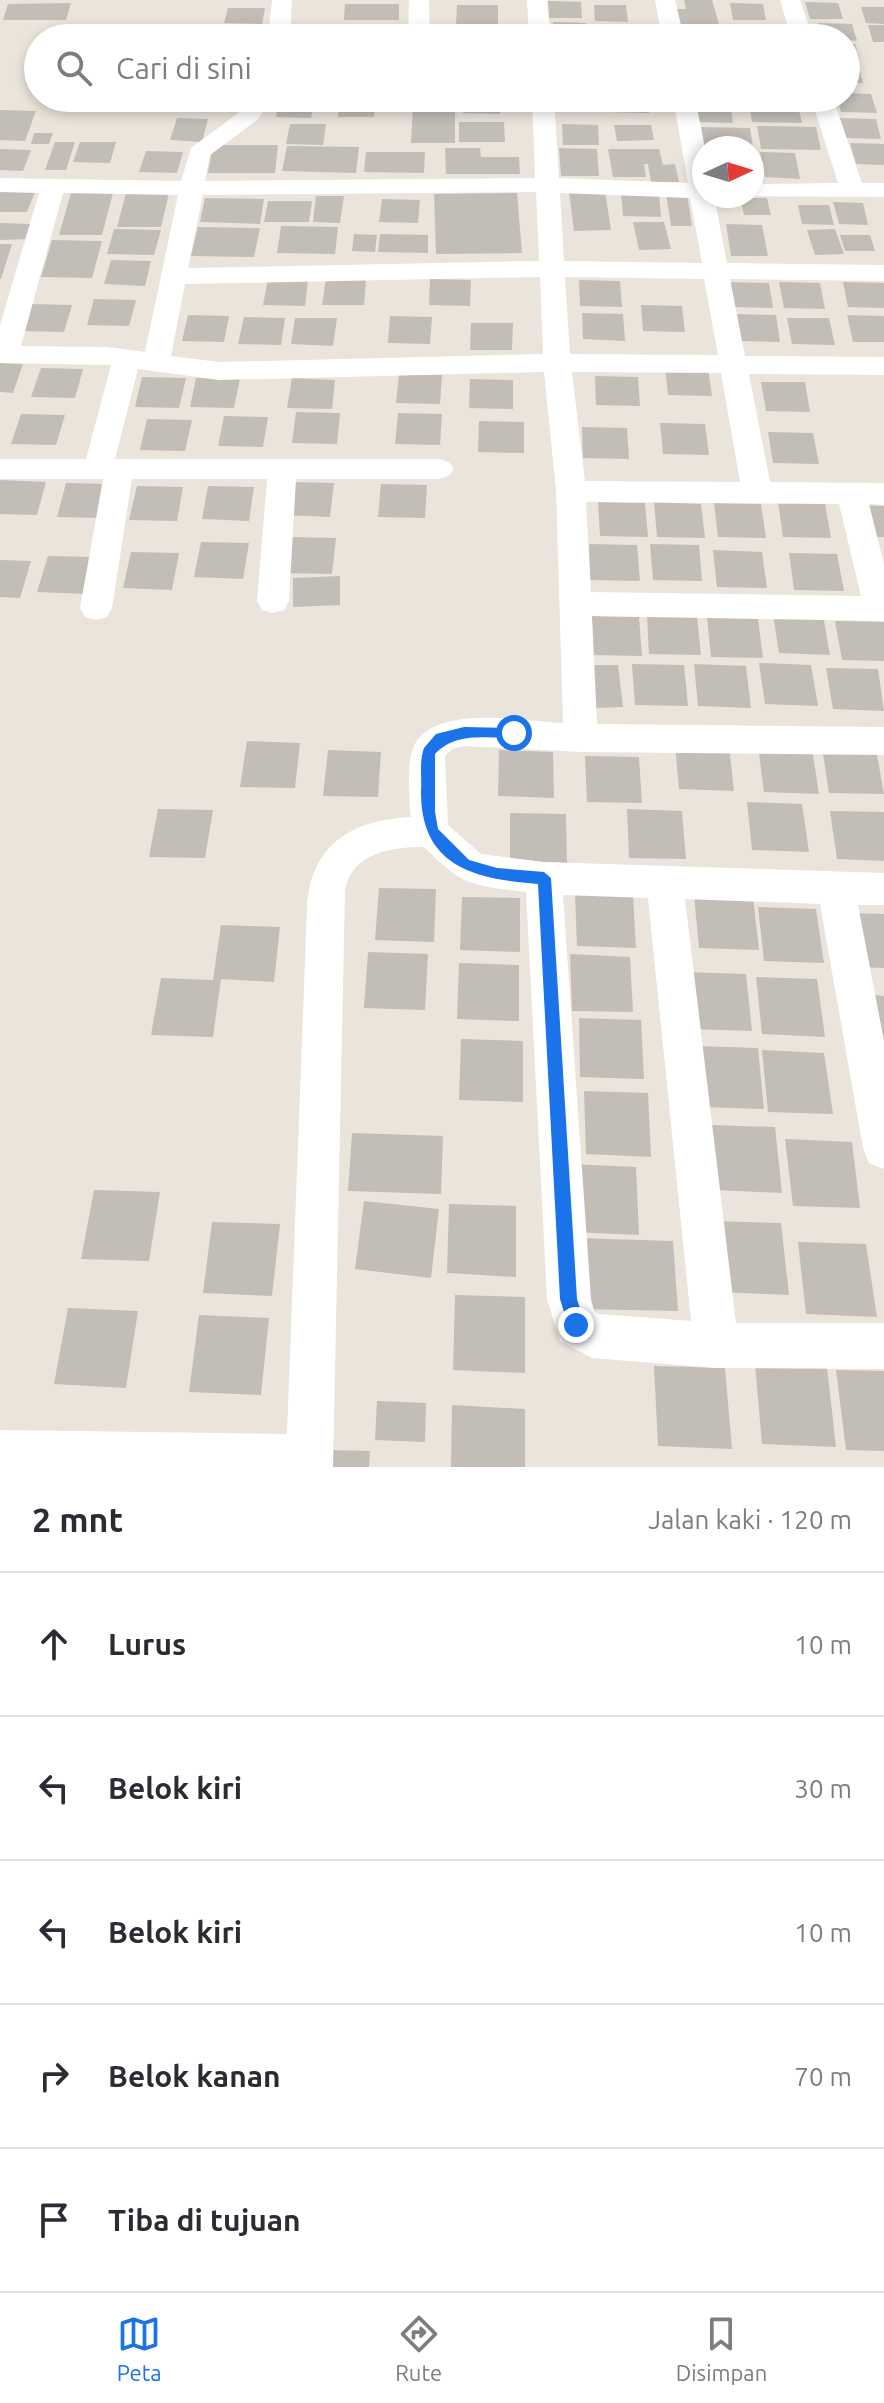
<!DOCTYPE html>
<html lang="id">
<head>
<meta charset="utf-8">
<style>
	:root { --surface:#fff; --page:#f2f2f3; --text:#2b2b33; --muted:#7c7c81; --line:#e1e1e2; --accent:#1a73e8 }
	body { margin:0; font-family:Ubuntu,sans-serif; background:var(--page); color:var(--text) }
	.compass { position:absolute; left:692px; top:136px; width:72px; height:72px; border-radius:50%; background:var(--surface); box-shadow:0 4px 12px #0003; rotate:86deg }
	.stop { position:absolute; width:24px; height:24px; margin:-18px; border:6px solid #1a73e8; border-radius:50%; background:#fff }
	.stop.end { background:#1a73e8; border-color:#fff; box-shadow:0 2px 8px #0008 }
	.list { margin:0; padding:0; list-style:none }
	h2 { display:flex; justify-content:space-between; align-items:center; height:104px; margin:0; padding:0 32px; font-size:34px }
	h2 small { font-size:26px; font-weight:400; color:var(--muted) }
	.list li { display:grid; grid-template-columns:52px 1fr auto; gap:24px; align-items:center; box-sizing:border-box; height:144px; padding:0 32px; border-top:2px solid var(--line) }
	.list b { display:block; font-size:30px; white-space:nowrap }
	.list em { font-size:26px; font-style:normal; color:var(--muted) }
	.icon { flex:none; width:44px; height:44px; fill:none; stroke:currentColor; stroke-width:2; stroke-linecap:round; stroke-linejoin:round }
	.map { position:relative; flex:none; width:884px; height:1467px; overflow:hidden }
	.search { position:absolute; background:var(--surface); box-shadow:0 4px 12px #0003; left:24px; right:24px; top:24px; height:88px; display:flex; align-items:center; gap:20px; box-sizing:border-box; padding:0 28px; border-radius:44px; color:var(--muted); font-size:30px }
	.sheet { height:824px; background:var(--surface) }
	nav { display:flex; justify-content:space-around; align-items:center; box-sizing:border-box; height:112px; border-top:2px solid var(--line); background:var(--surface); font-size:22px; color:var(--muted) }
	nav a { display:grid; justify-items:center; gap:4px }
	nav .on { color:var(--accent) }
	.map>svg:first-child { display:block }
</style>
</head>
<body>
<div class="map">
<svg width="884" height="1467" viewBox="0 0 884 1467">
	<rect width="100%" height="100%" fill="#eae4da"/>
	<!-- building -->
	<g fill="#c2beb7">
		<polygon points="684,0 712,0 723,38 679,38 673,9 686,9"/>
		<polygon points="548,1 581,2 582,18 549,18"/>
		<polygon points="805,2 838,3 843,19 810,19"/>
		<polygon points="71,3 66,20 3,20 8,4"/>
		<polygon points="730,3 763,4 766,20 733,20"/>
		<polygon points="345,4 399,4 399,20 344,20"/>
		<polygon points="457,5 498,5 498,27 456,26"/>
		<polygon points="594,5 626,5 628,22 595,21"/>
		<polygon points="861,7 884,7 884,24 866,23"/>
		<polygon points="228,8 265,8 262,24 224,23"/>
		<polygon points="553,22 586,23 587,38 554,38"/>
		<polygon points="818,23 852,24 857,41 822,38"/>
		<polygon points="868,25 884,25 884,42 873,42"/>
		<polygon points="603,26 636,26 637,38 604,38"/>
		<polygon points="735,26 769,27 771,38 737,38"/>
		<polygon points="219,28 252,28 250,38 216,38"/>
		<polygon points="339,28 360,28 359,38 338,38"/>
		<polygon points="363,28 378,28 377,38 362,38"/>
		<polygon points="381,29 399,29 399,38 380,38"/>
		<rect x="450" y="31" width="57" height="7"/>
		<polygon points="846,44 855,44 860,61 846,61"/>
		<polygon points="846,65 858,65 863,83 846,83"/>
		<polygon points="846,93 871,94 877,113 841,112 837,98 846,98"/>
		<polygon points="279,98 315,99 311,118 276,117"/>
		<polygon points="340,98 376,98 374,117 338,117"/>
		<polygon points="465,98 501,98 500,114 463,113"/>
		<polygon points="547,98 583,98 583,112 548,111"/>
		<polygon points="606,98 648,98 649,113 607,112"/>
		<polygon points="748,98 796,98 802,123 752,122"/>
		<polygon points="694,103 730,103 733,123 697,122"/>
		<polygon points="413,106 455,107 455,143 411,143"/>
		<polygon points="0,110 36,111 25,141 0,140"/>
		<polygon points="177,118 208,119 202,142 170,140"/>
		<polygon points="839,118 876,119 881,139 845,138"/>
		<polygon points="459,122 504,122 505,142 459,142"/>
		<polygon points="290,124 326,124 323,145 286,144"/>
		<polygon points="562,124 598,125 599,145 563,145"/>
		<polygon points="614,125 651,125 654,140 617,141"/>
		<polygon points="757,126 816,127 821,150 761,149"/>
		<polygon points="701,127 750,128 753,148 704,148"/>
		<polygon points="34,133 53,133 49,144 31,144"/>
		<polygon points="55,142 75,142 66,170 45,170"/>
		<polygon points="80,142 116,142 110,163 73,162"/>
		<polygon points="850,143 884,144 884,165 856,164"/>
		<polygon points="213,145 278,145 275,173 208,173"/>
		<polygon points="287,146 359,147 356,173 282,171"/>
		<polygon points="445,148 480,148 481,157 519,157 520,174 446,174"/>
		<polygon points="559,148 597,149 599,176 561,176"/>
		<polygon points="0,149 31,150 23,171 0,170"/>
		<polygon points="608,149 659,149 663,165 675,164 679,182 651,182 648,164 644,164 646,177 613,177"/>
		<polygon points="146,151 183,152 177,173 139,172"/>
		<polygon points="366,152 425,152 424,173 364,172"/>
		<polygon points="760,152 795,153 800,179 765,177"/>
		<polygon points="752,156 756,156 763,182 752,183"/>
		<polygon points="0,191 35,192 27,212 0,212"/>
		<polygon points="605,191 611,230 574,231 569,192"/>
		<polygon points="71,193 113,193 102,235 59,235"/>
		<polygon points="126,193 169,193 161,227 117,227"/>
		<polygon points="517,193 522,253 436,254 434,194"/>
		<polygon points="621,193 659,194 661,217 623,216"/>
		<polygon points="666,193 687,193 692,226 671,226"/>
		<polygon points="316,196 344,196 340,223 313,222"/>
		<polygon points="205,198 264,199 260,224 200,222"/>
		<polygon points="740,198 767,198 771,215 744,215"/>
		<polygon points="382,199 420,200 418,223 379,222"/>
		<polygon points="268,201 312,201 309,222 264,222"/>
		<polygon points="833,202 863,203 868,225 839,224"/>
		<polygon points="798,205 829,205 834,225 802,224"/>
		<polygon points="633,222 664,222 671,249 639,250"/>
		<polygon points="0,223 32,224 29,239 0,240"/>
		<polygon points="726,224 762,225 768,256 731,256"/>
		<polygon points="281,226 338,227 335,254 277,253"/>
		<polygon points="198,227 260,228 254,257 191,256"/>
		<polygon points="114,229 161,230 154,255 107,254"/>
		<polygon points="835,229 844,254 815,255 807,230"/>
		<polygon points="354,234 377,235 375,252 352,251"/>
		<polygon points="380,234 428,235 428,253 378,252"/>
		<polygon points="840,235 870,235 875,251 845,251"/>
		<polygon points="52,240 102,241 92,278 41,277"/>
		<polygon points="0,244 12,244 1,279 0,279"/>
		<polygon points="111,260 151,261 145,286 104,284"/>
		<polygon points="268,279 308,280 305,306 263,305"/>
		<polygon points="326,279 366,280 364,305 322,305"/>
		<polygon points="430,279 471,280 470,306 429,305"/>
		<polygon points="579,280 620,281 622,307 580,306"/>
		<polygon points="728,282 769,283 773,308 732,307"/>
		<polygon points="779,282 820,283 825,309 784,308"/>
		<polygon points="843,282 884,283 884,308 848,307"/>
		<polygon points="94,299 136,300 129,326 87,325"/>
		<polygon points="31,304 72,305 64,332 22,331"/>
		<polygon points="641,305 682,306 685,332 643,331"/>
		<polygon points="582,313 623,314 625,341 583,339"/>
		<polygon points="734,314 776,315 780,342 738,341"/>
		<polygon points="188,315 229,316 224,342 182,341"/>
		<polygon points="847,315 884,316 884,342 853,342"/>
		<polygon points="390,316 432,317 430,344 388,343"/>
		<polygon points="244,317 285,318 281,345 238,344"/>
		<polygon points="295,318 337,318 333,346 291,344"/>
		<polygon points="787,318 829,318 835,345 792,344"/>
		<polygon points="471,323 513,323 512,350 470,350"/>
		<polygon points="0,363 23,364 13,393 0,392"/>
		<polygon points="665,367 708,368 712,396 668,395"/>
		<polygon points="41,368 83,369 75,398 31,397"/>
		<polygon points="399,374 442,375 440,404 396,403"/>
		<polygon points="595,376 638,377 640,406 596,405"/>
		<polygon points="142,377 186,378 179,408 135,407"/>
		<polygon points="196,378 240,379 234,408 190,407"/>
		<polygon points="292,378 335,380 332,409 287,408"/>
		<polygon points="470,379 513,380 513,409 469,408"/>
		<polygon points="761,382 805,382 810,412 766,411"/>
		<polygon points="296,412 340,413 337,444 292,443"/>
		<polygon points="398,413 442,414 440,445 395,444"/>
		<polygon points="21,414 65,415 56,445 11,444"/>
		<polygon points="224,416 268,417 263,447 218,446"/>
		<polygon points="147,419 192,420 185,451 140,450"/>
		<polygon points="479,421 524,422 524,453 478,452"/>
		<polygon points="660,423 705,424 709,455 663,454"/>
		<polygon points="582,427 627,428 629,459 583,458"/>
		<polygon points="768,432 813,433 819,464 773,463"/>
		<polygon points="0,480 46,482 37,515 0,514"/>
		<polygon points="288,482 334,483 330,517 283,515"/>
		<polygon points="66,483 112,484 104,518 57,517"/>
		<polygon points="381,484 427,485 425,518 378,517"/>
		<polygon points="137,486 183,487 177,521 129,520"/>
		<polygon points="208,486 254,487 249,521 202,519"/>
		<polygon points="598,502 645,503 648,537 600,536"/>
		<polygon points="654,502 701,504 705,538 657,537"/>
		<polygon points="778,502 825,504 831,538 783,537"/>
		<polygon points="714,503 761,504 766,538 718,537"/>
		<polygon points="861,505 884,506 884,537 869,537"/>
		<polygon points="288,537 336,538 332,574 284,573"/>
		<polygon points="201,542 249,543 243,579 194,577"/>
		<polygon points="589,544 637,545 640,581 590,580"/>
		<polygon points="650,544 699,545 702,581 653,580"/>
		<polygon points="713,550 762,552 767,588 717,587"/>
		<polygon points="131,552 179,553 172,590 123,588"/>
		<polygon points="789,553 837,554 844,591 794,590"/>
		<polygon points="48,556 96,557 87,594 37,592"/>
		<polygon points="0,560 31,561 20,598 0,597"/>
		<polygon points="340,576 340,605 293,607 293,578"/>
		<polygon points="773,614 823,615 830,655 779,653"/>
		<polygon points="647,615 697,616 701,655 649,654"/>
		<polygon points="589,616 639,617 642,656 591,655"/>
		<polygon points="707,617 758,619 763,658 711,657"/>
		<polygon points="835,621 884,622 884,661 842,660"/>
		<polygon points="759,663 811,665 818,706 765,704"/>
		<polygon points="632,664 684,665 688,706 635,705"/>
		<polygon points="694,664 746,666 751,708 698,706"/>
		<polygon points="586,665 618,665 623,707 591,708"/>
		<polygon points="826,668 878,669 884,711 833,709"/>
		<polygon points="247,741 300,743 295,788 240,787"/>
		<polygon points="675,744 729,745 734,791 679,789"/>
		<polygon points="758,746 812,749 819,794 764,792"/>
		<polygon points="822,747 876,749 884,794 829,793"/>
		<polygon points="328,750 381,752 378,797 323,796"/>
		<polygon points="499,750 553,752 554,798 498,796"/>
		<polygon points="585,756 639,757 642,803 587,802"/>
		<polygon points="747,802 802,804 809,852 752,850"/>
		<polygon points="158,809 213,810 205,858 149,857"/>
		<polygon points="627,809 682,811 686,859 629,858"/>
		<polygon points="830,811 884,812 884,861 837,859"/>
		<polygon points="510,813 566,814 567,863 510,861"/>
		<polygon points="379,888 436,889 434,942 375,940"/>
		<polygon points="575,894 633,896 636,948 577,946"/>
		<polygon points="694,895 753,897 759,950 699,948"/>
		<polygon points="462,897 520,898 520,952 460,950"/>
		<polygon points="758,907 816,909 824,963 764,961"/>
		<polygon points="850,913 884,914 884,968 859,967"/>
		<polygon points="221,925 280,927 274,982 221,979 213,1037 151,1035 161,978 213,980"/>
		<polygon points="368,952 428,954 425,1010 364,1008"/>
		<polygon points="570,954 630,957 633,1012 572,1011"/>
		<polygon points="459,963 519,965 519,1021 457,1019"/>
		<polygon points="686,972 746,974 752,1031 690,1029"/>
		<polygon points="756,977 817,979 825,1037 762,1034"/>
		<polygon points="873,995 884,996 884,1051"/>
		<polygon points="579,1018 641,1020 644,1079 580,1077"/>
		<polygon points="461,1039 523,1041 523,1102 459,1100"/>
		<polygon points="695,1046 758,1048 764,1109 700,1107"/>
		<polygon points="762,1050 824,1053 833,1114 768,1112"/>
		<polygon points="584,1091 648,1093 651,1157 586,1154"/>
		<polygon points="710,1125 775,1127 782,1193 715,1190"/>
		<polygon points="352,1133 443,1136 441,1194 348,1191"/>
		<polygon points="785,1139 852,1142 860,1208 793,1206"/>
		<polygon points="570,1164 636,1167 639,1235 571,1232"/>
		<polygon points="94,1190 160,1192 149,1261 81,1259"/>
		<polygon points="364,1201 439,1209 431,1278 355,1269"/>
		<polygon points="449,1204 516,1206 516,1277 447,1273"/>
		<polygon points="713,1221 781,1223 789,1295 719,1292"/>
		<polygon points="212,1222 280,1224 272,1296 203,1293"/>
		<polygon points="577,1238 673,1241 678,1311 580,1309"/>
		<polygon points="798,1242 866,1244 877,1317 806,1314"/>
		<polygon points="455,1295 525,1297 525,1373 453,1370"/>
		<polygon points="68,1308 138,1311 126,1388 54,1384"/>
		<polygon points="199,1315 269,1318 261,1395 189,1392"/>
		<polygon points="755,1364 827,1367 836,1447 762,1444"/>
		<polygon points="654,1366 725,1368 732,1449 658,1446"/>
		<polygon points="836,1370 884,1371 884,1451 846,1450"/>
		<polygon points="377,1401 426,1403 425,1442 375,1440"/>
		<polygon points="452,1405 525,1409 525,1467 451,1467"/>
		<polygon points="329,1450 370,1451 369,1467 327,1467"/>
	</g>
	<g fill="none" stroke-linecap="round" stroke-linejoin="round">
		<!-- street -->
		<g fill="#fff" fill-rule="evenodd">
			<polygon points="272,0 292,0 290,38 268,38"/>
			<polygon points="409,0 429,0 430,38 408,38"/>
			<polygon points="527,0 547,0 551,38 529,38"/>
			<polygon points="655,0 675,0 684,38 662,38"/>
			<polygon points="780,0 800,0 813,38 791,38"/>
			<path d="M251 98H273L257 120 210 155 205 181 535 178 532 98H554L559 178 688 183 673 98H695L705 148 704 196H714L727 263 884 265V281L730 279 745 356 884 357V375L749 374 770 482 884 483V505L869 504 884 564V621L592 616 597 724 884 727V755L581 752 464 746 452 749 445 756 448 825 481 854 544 862 884 873V905H858L884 1041V1169L869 1163 863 1148 820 904 685 899 736 1323H884V1369L716 1368 592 1358 560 1341 547 1299 526 892C471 885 464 887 424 847 391 847 351 853 345 891L333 1467H0V1430L287 1434 307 907C311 844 352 820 411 817 409 801 407 762 413 748 431 703 525 721 563 723L556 491 544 372 219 380 138 369 115 459H439L449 462 454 469 449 476 439 479H296L289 601 284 610 273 613 262 610 257 601 267 479H132L112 608 107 617 96 620 85 617 80 608 103 479H0V459H86L111 365 0 363V325L39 193 0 192V178L181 181 191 148 241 111ZM536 192 539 261 188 268 203 195ZM63 193 178 195 145 352 107 347 21 346ZM560 193 690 198 702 263 564 261ZM540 277 543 354 219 362 171 356 185 284ZM565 277 704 279 718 355 570 354ZM572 372 721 373 740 482 585 481ZM586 502 839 504 861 596 591 592ZM563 895 648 898 691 1321 599 1314 594 1311 591 1299Z"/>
			<polygon points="811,98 833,98 862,183 884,183 884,197 743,196 752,196 752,184 838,183"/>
		</g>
	</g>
	<!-- route -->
	<path fill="#1a73e8" d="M464 727 514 728 520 733 514 738C486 738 455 732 435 754V812L438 829 469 860 497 868 544 872 551 878 577 1299 585 1325 582 1331 576 1334 570 1331 560 1299 538 884C475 879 421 867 421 792 422 778 419 761 424 748L436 734Z"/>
</svg>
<svg class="compass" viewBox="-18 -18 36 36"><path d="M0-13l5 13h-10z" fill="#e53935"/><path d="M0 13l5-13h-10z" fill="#7c7c81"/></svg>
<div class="stop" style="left:514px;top:733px"></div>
<div class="stop end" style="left:576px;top:1325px"></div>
<div class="search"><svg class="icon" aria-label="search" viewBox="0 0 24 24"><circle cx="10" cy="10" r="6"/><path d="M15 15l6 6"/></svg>Cari di sini</div>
</div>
<section class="sheet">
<h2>2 mnt<small>Jalan kaki · 120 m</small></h2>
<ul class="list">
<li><svg class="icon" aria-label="ahead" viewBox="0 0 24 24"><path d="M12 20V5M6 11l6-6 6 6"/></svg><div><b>Lurus</b></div><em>10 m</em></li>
<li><svg class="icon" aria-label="left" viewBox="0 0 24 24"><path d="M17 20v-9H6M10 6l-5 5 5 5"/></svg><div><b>Belok kiri</b></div><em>30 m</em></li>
<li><svg class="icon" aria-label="left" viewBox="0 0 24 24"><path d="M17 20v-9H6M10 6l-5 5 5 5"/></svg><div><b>Belok kiri</b></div><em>10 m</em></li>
<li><svg class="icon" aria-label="right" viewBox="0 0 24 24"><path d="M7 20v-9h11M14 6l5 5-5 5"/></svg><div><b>Belok kanan</b></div><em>70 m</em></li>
<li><svg class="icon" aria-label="arrive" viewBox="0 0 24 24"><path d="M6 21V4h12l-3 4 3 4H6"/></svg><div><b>Tiba di tujuan</b></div></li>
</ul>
</section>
<nav>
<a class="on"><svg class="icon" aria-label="map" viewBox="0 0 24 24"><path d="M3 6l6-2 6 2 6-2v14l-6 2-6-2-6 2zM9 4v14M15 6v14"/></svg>Peta</a>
<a><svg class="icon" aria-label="directions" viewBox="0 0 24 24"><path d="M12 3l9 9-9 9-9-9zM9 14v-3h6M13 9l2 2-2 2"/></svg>Rute</a>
<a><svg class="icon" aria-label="saved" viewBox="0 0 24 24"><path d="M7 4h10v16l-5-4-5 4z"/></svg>Disimpan</a>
</nav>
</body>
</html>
